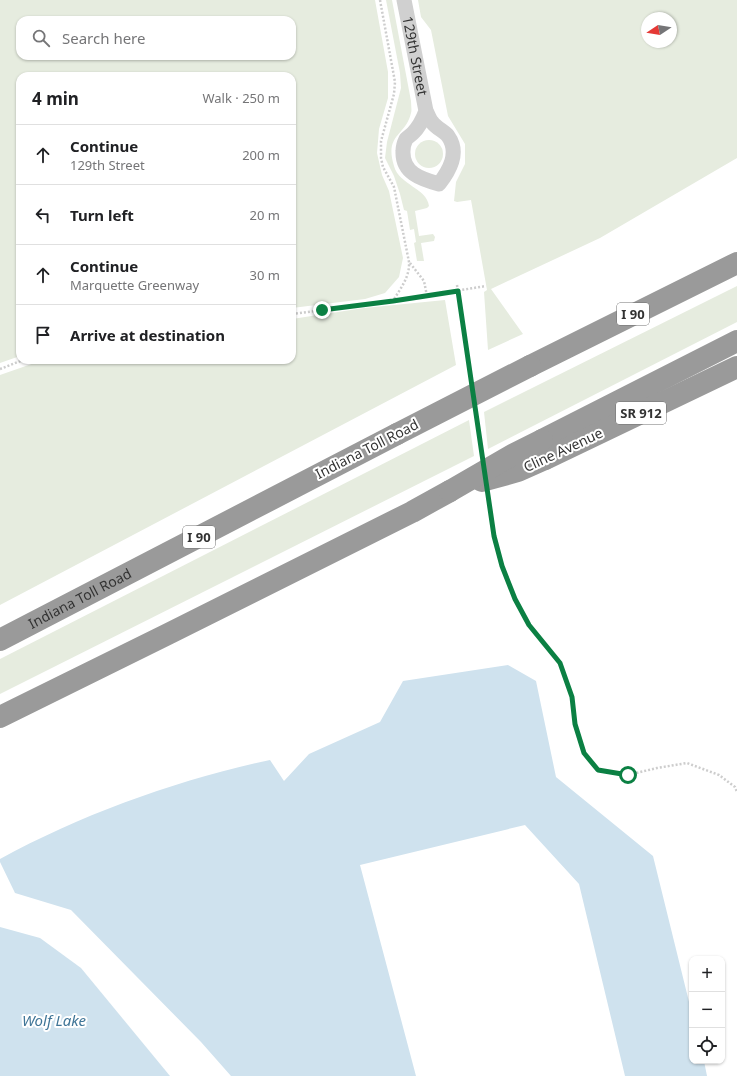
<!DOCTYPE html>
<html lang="en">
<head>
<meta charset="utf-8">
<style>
	:root { --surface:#fff; --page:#f2f2f2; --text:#202124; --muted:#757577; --line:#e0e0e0 }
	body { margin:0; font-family:"Noto Sans",sans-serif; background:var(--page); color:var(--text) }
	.controls { position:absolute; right:12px; bottom:12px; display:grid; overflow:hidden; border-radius:8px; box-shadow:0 1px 3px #0004 }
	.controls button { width:36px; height:36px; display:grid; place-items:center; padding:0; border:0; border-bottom:1px solid var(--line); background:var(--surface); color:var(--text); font:20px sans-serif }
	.compass { position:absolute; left:641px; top:12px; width:36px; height:36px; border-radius:50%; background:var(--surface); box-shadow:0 1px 3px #0004; rotate:258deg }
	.stop { position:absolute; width:12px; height:12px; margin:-9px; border:3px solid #0b8043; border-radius:50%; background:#fff }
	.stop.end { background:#0b8043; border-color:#fff; box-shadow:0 1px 4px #0008 }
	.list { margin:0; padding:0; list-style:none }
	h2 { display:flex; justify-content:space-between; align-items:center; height:52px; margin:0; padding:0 16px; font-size:17px }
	h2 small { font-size:13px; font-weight:400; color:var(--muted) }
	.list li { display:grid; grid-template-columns:26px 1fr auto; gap:12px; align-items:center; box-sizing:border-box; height:60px; padding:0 16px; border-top:1px solid var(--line) }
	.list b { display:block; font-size:15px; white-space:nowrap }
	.list p { margin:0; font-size:13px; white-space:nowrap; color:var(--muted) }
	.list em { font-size:13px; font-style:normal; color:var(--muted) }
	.icon { flex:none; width:22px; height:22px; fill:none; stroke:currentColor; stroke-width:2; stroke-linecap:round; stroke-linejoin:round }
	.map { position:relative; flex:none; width:737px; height:1076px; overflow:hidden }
	.search { position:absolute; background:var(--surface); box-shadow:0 1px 3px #0004; left:16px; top:16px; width:280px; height:44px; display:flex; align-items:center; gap:10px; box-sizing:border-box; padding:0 14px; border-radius:12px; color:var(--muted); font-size:15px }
	.panel { position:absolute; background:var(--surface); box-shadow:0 1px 3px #0004; left:16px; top:72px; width:280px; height:292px; border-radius:12px }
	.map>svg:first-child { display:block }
</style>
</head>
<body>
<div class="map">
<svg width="737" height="1076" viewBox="0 0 737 1076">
	<rect width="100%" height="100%" fill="#fff"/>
	<!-- green -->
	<g fill="#e6ecdf" fill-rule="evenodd">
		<path d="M0 0H375L388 72V98L379 129 377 153 382 175 389 191 403 258 399 277 385 293 365 299 292 308V76H20V356L0 363ZM20 20H292V56H20Z"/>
		<path d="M386 0H392L411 101C411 105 412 110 411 113 406 136 384 134 394 166 399 185 427 188 429 206L427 208 415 211 419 236 433 234 435 237 434 241 421 243 424 261H417L414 243 416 242 414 229 410 230 407 211 404 210 400 194 394 176 385 158 387 142 401 88 400 73Z"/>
		<path d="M418 0H737V158L600 238 491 289 523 334 488 350 484 292 487 290 471 200 457 202 454 201 456 182 465 164V144L448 116 431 30 421 17ZM647 18H671V42H647Z"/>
		<circle cx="429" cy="154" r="14"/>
		<polygon points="737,286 737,322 488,449 484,412"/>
		<polygon points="445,300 456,365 0,605 0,375 43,360 292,360 292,319 364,308"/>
		<polygon points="469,420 474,456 0,694 0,659"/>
	</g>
	<!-- water -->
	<g fill="#cfe2ee">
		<path d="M508 665 536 681 556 777 653 856 692 1014V1061H704L707 1076H625L579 884 525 825 360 865 416 1076H231L201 1042 71 910 15 893 0 862V859C83 814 177 780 270 760L284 781 309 754 380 722 403 681Z"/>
		<polygon points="0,927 40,938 81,968 170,1076 0,1076"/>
	</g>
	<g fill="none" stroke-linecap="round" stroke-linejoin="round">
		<!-- path -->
		<g stroke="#cdcdcd" stroke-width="2.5" stroke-dasharray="2 2" stroke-linecap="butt">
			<path d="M380 0 395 82 394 94 381 141V158L383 167 394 187 409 262C410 277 400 289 393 301"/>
			<polyline points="410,263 424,281 427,296"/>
			<polyline points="457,285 470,376"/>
			<polyline points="292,314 393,301 486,286"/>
			<polyline points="0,369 23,360"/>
			<polyline points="476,414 481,451"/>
			<polyline points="488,500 496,546 502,566 515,599 529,625 560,663 572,697 575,724 585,753 598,770 628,775 657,768 687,763 719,775 735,787 737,792"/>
		</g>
		<!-- street -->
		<path stroke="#d0d0d0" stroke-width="15" id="s1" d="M404 0 426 111C428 114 429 119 432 122 436 128 444 131 448 136 460 153 449 171 439 184 421 179 402 173 403 151 403 147 404 143 406 139 408 137 411 135 413 133 420 126 423 119 426 111"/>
		<!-- highway -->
		<g stroke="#9a9a9a" stroke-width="22">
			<polyline points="530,366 737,263"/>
			<polyline points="542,440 737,341"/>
			<polyline points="545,459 737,367"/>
			<path id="s2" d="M0 640 397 434"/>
			<polyline points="0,717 168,634 412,512 450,491"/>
		</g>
		<!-- highway-bridge -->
		<g stroke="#9a9a9a" stroke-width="22">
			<polyline points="397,434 530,366"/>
			<polyline points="482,481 518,471 545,459"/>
			<polyline points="450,491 514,454 542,440"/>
		</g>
	</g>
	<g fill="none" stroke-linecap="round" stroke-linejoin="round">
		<!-- route -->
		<polyline stroke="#0b8043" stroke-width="5" points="322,310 393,301 458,291 494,536 502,566 515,599 529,625 560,663 572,697 575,724 584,753 598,770 628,775"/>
	</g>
	<g text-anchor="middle" stroke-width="4" stroke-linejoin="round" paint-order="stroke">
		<!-- shield labels -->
		<g fill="#fff" stroke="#707070" stroke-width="1">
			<rect x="617" y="303" width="32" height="22" rx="3"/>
			<rect x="616" y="402" width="50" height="22" rx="3"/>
			<rect x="183" y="526" width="32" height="22" rx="3"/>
		</g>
		<g font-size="13" font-weight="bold" fill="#333">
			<text x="633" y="319">I 90</text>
			<text x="641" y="418">SR 912</text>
			<text x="199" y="542">I 90</text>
		</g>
		<!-- street labels -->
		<g font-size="14" fill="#333" stroke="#fff">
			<text dy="5" stroke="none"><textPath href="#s1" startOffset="57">129th Street</textPath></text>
			<text transform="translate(367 449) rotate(-27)" y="5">Indiana Toll Road</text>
			<text transform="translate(563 450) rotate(-25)" y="5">Cline Avenue</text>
			<text dy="5" stroke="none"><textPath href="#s2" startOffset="90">Indiana Toll Road</textPath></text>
		</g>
		<!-- water labels -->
		<g font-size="15" font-style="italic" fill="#3f7597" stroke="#fff">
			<text x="54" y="1026">Wolf Lake</text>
		</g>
	</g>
</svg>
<div class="controls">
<button>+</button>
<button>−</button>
<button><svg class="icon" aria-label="locate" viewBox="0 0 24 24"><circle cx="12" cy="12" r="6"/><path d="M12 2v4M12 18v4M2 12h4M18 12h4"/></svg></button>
</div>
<svg class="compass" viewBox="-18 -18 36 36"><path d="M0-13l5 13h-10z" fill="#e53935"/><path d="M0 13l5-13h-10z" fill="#757577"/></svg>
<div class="stop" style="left:628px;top:775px"></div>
<div class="stop end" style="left:322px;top:310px"></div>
<div class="search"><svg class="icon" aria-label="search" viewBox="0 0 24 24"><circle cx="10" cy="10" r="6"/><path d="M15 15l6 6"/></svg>Search here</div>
<section class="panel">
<h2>4 min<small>Walk · 250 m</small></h2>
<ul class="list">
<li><svg class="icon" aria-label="ahead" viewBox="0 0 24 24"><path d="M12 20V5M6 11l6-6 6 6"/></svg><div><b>Continue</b><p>129th Street</p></div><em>200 m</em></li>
<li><svg class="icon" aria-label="left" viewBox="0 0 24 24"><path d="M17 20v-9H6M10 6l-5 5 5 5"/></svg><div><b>Turn left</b></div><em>20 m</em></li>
<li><svg class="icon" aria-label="ahead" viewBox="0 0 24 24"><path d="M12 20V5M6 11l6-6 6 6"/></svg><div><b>Continue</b><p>Marquette Greenway</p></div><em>30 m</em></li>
<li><svg class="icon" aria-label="arrive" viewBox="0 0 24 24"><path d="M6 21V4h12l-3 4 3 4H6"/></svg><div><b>Arrive at destination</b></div></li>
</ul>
</section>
</div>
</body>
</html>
